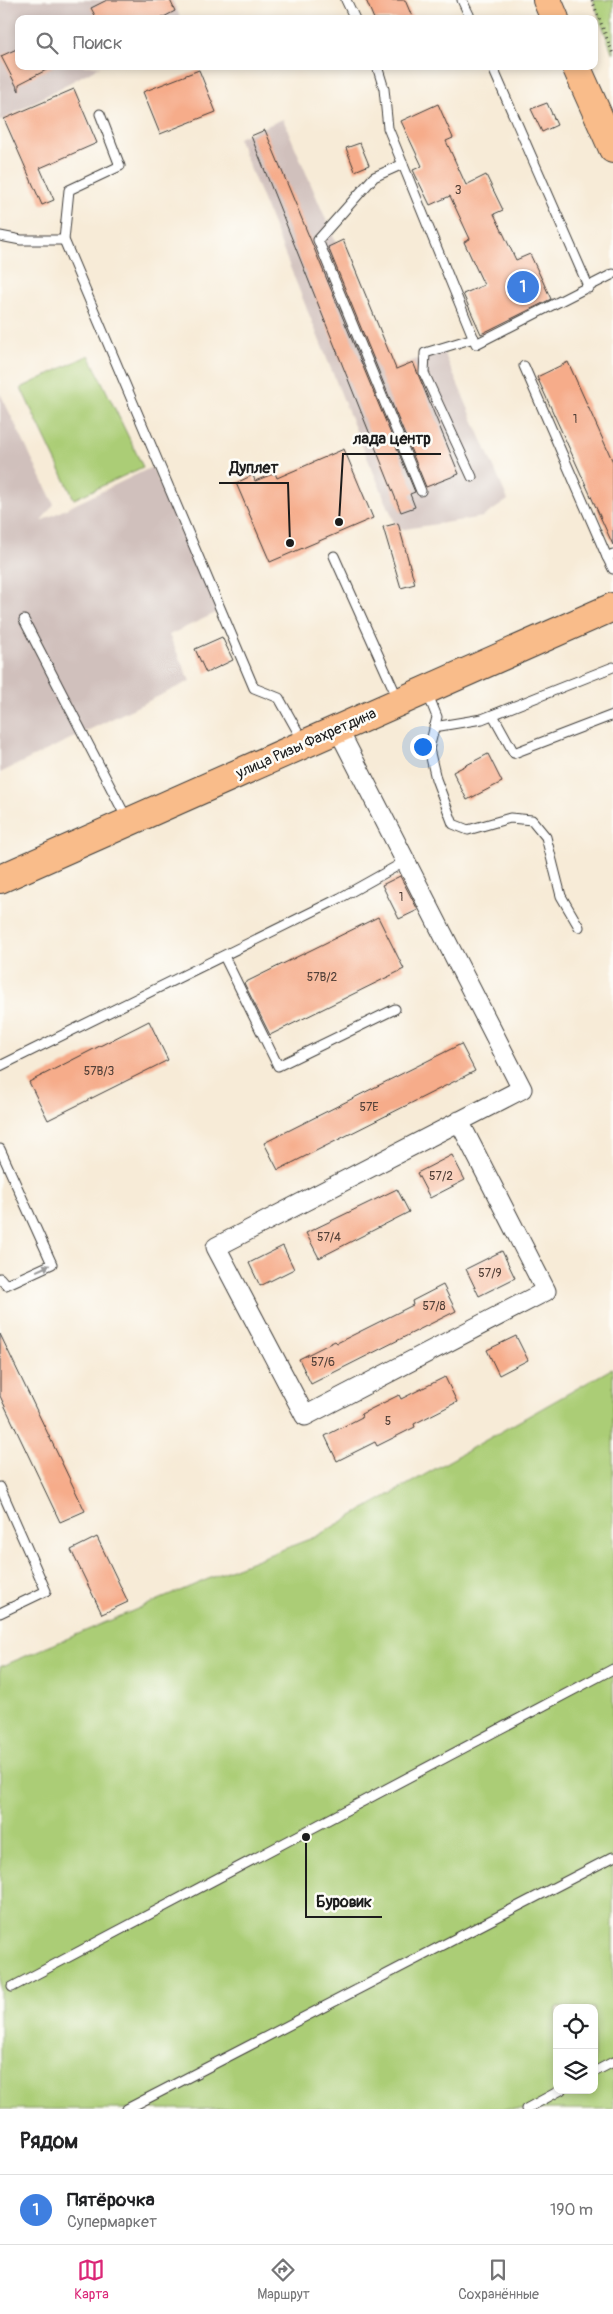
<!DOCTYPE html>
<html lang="ru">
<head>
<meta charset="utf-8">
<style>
	:root { --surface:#fff; --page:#f6f6f6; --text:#202124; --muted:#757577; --line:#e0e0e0; --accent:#db2777 }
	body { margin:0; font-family:Pangolin,sans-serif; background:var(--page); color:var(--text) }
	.controls { position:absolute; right:15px; bottom:15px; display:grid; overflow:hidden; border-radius:10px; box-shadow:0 2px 8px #0003 }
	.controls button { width:45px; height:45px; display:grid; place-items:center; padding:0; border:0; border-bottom:1px solid var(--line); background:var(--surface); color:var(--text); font:25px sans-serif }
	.you { position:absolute; left:422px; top:746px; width:18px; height:18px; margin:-12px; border:4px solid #fff; border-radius:50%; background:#1a73e8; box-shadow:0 0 0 8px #1a73e833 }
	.badge { display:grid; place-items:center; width:32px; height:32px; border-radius:50%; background:var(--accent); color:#fff; font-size:16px; font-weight:700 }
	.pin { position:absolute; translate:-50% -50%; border:2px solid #fff; box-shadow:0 1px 5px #0006 }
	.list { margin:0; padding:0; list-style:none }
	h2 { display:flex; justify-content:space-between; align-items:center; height:65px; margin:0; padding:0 20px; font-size:21px }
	h2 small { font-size:16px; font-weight:400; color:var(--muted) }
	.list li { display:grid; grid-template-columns:32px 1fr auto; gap:15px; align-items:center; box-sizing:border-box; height:70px; padding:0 20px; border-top:1px solid var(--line) }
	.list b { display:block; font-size:19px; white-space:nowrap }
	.list p { margin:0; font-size:16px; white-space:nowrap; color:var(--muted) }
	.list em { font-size:16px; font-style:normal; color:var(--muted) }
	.icon { flex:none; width:28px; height:28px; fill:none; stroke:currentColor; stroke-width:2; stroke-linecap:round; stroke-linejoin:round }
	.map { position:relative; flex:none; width:613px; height:2109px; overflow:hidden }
	.search { position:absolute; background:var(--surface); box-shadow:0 2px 8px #0003; left:15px; right:15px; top:15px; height:55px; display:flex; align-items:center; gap:12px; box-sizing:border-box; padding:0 18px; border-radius:10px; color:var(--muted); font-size:19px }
	.sheet { height:135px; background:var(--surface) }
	nav { display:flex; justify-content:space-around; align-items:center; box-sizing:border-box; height:70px; border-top:1px solid var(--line); background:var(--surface); font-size:14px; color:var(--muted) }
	nav a { display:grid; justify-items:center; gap:2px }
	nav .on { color:var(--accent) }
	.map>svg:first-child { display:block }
</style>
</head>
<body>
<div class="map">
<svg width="613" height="2109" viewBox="0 0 613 2109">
	<rect width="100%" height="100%" fill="#fdfcf7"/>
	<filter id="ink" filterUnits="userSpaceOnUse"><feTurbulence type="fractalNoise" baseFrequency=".02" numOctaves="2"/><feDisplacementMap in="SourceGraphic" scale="10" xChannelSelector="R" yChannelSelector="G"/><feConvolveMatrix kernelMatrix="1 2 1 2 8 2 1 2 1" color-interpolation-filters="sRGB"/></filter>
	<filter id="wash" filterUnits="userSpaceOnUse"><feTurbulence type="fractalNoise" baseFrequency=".0096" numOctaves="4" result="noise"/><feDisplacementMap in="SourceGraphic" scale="20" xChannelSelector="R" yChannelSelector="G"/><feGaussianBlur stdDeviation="1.12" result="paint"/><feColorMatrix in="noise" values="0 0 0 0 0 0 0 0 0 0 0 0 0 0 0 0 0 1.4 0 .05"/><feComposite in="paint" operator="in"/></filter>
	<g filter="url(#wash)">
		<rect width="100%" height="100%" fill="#f7ebd7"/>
		<!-- industrial -->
		<g fill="#d0c0bc">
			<polygon points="0,0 172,0 181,19 19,19 19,66 100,66 0,121"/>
			<polygon points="283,119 390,369 443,350 508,500 483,517 398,530 356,431 238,138"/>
			<polygon points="0,393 54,504 41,521 152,467 218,612 169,635 190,681 0,773"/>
		</g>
		<!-- green -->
		<g fill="#abcd76" stroke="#647449" fill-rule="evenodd">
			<polygon points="593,0 613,0 613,54 612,52"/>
			<polygon points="89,355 143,467 74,499 21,388"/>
			<path d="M613 1368V2109H0V1667L232 1569 315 1537ZM557 2008H594V2090H557Z"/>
		</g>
		<g id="blocks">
			<!-- building -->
			<g fill="#f6ac8a">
				<polygon points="107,0 170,0 175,11 160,19 97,19 91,8"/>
				<polygon points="366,0 405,0 413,19 374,19"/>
				<polygon points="19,48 19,66 54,66 19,84 19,91 1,56"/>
				<polygon points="199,70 216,112 160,134 143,92"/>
				<polygon points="74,89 97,143 40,168 54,200 42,205 4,119"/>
				<polygon points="547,103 557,125 542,132 531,109"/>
				<polygon points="438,104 453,138 446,141 466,185 486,175 503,210 494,214 516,260 530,254 551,299 481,334 463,294 484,285 464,242 470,239 450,196 430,205 413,170 422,166 401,121"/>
				<polygon points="265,130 415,492 410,494 415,507 401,512 251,136"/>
				<polygon points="360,143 369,165 355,171 346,148"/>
				<polygon points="343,240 396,369 413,362 459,474 426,487 328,247"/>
				<polygon points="568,362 613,462 613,545 537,377"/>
				<polygon points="344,449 373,518 270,562 236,483 253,475 255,481 275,473 277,478"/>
				<polygon points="398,523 415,584 401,588 383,527"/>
				<polygon points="222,637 233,660 206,673 195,649"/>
				<polygon points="488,754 502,782 467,800 453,772"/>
				<polygon points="400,876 418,910 399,919 382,885"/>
				<polygon points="378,917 404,969 270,1035 244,983"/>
				<polygon points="149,1021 168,1060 48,1120 29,1082"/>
				<polygon points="461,1044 475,1071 278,1170 264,1143"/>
				<polygon points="452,1155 465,1180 430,1198 417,1173"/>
				<polygon points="397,1189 409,1212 319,1258 306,1233"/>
				<polygon points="283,1246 294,1269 260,1286 249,1263"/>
				<polygon points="502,1251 515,1278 479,1296 466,1269"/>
				<polygon points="443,1285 456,1311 311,1384 299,1359 335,1341 337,1343 413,1305 412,1301"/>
				<polygon points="0,1334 85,1511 60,1522 0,1396"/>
				<polygon points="516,1336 528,1360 499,1375 487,1350"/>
				<polygon points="445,1377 457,1402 414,1424 415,1427 377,1446 375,1442 337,1461 325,1436 362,1417 361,1414 399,1395 401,1399"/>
				<polygon points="97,1537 128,1602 102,1614 71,1550"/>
			</g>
		</g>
	</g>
	<g filter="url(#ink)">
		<use href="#blocks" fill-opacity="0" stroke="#3d3b38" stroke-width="1"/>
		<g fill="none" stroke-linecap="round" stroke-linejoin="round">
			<defs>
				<g id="service">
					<polyline points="346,0 355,19"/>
					<polyline points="462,0 471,19"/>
					<polyline points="377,66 384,89 388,128 476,344 613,274"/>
					<polyline points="492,66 589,288"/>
					<polyline points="100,114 120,166 69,190 64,240 254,688 279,698 303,741"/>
					<polyline points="403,164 374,177 318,240 421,491"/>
					<polyline points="0,236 21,240 64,240"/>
					<polyline points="524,366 607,557"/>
					<polyline points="472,477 424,373 425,353 474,338"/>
					<polyline points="613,554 607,557 613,569"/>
					<polyline points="334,556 398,699"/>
					<polyline points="24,620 127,819"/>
					<polyline points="427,692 437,717 429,749 436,779 453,824 468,830 510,818 532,820 546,837 561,896 579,927"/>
					<polyline points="493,715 514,753 613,715"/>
					<polyline points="434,727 482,719 613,667"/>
					<polyline points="224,956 278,1066 395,1009"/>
					<polyline points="0,1066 340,898 406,861"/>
					<polyline points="0,1149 52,1264 6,1285 0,1278"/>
					<polyline points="0,1487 46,1591 0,1613"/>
					<polyline points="12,1987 613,1669"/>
					<polyline points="594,2072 613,2062"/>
					<polyline points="127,2109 613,1857"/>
					<polyline points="526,2109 561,2090"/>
				</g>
				<polyline id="minor" points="338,729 522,1089 216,1247 305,1416 546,1291 459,1121"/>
				<g id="primary">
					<polyline points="547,0 555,19"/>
					<polyline points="576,66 613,149"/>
					<polyline points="0,879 613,607"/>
				</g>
			</defs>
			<!-- service casing -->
			<use href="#service" stroke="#3d3b38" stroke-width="11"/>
			<!-- minor casing -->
			<use href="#minor" stroke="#3d3b38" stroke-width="21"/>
			<!-- primary casing -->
			<use href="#primary" stroke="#3d3b38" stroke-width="30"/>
			<!-- path -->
			<polyline stroke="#3d3b38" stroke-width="3" stroke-dasharray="1 4" stroke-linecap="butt" points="592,0 613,54"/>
			<!-- service -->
			<use href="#service" stroke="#fff" stroke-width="9"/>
			<!-- minor -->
			<use href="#minor" stroke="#fff" stroke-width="19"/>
			<!-- primary -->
			<use href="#primary" stroke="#f9bc8a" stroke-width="28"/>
		</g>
		<!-- one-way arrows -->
		<defs><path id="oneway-solid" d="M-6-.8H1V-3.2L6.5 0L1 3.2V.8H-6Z" transform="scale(1.25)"/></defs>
		<use fill="#999" href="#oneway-solid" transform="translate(43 1268) rotate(-24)"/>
	</g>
	<g text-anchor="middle" stroke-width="5" stroke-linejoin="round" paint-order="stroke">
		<!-- number labels -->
		<g font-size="12" fill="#524038">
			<text x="458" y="194">3</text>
			<text x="575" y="423">1</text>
			<text x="401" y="901">1</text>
			<text x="322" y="981">57В/2</text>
			<text x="99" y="1075">57В/3</text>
			<text x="369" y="1111">57Е</text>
			<text x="441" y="1180">57/2</text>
			<text x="329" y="1241">57/4</text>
			<text x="490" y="1277">57/9</text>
			<text x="434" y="1310">57/8</text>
			<text x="323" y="1366">57/6</text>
			<text x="388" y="1425">5</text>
		</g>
		<!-- street labels -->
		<g font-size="15" fill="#1c1c1c" stroke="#fdfcf7">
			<text transform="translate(306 743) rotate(-24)" y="5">улица Ризы Фахретдина</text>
		</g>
	</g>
	<!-- callouts -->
	<path fill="none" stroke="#1c1c1c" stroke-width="2" d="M339 522L343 454H441M290 543L288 483H219M306 1837L306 1917H382"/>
	<g fill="#1c1c1c" stroke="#fdfcf7" stroke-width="2">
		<circle cx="339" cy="522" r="5"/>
		<circle cx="290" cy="543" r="5"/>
		<circle cx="306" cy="1837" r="5"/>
	</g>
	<g font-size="16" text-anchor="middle" font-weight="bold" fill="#1c1c1c" stroke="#fdfcf7" stroke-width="5" stroke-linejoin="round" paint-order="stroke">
		<text x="392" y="444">лада центр</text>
		<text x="254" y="473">Дуплет</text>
		<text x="344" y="1907">Буровик</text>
	</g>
</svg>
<div class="controls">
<button><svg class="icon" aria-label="locate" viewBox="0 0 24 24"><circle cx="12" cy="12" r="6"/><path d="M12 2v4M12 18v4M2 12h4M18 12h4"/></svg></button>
<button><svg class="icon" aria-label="layers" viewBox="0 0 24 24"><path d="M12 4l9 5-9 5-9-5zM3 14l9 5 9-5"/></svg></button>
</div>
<div class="you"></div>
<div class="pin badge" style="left:523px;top:287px;background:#3f7fe0">1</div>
<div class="search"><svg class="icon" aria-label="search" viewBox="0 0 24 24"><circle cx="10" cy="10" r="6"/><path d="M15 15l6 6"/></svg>Поиск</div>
</div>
<section class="sheet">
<h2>Рядом<small></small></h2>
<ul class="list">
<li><span class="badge" style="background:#3f7fe0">1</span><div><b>Пятёрочка</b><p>Супермаркет</p></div><em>190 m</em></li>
</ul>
</section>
<nav>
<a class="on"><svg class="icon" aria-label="map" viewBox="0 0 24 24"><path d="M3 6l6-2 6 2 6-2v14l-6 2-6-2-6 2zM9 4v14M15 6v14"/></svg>Карта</a>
<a><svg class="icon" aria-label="directions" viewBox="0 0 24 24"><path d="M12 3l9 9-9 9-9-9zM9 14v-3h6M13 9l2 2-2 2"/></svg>Маршрут</a>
<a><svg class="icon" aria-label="saved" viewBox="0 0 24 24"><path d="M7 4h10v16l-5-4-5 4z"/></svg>Сохранённые</a>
</nav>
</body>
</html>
